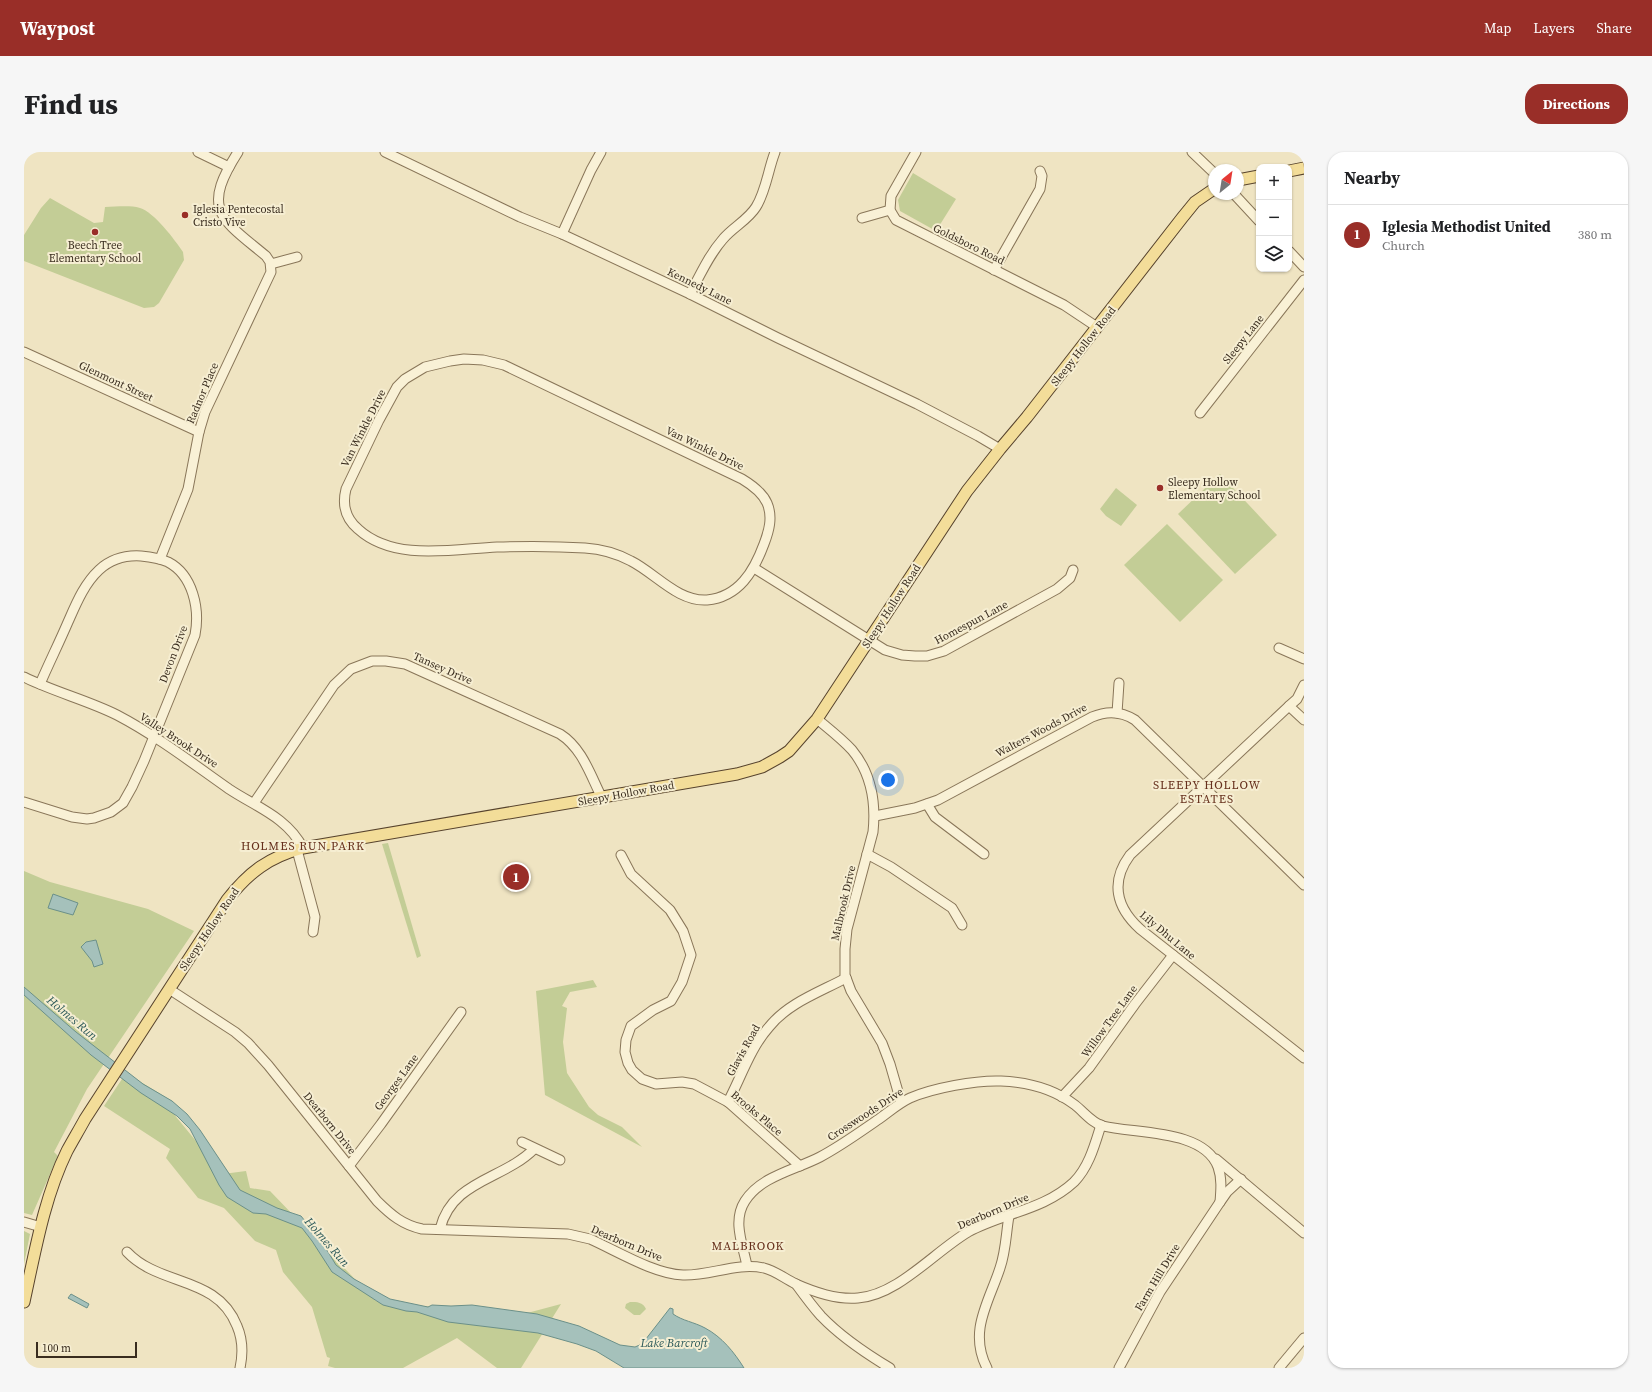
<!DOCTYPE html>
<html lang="en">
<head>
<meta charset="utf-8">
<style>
	:root { --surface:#fff; --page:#f6f6f6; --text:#202124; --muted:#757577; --line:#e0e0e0; --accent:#992e28 }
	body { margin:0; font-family:"Source Serif 4",serif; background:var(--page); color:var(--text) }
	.controls { position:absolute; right:12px; top:12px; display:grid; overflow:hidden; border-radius:8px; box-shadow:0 1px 3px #0004 }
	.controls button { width:36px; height:36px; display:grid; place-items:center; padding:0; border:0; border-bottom:1px solid var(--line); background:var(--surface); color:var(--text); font:20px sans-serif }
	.compass { position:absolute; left:1184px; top:12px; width:36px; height:36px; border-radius:50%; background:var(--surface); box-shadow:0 1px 3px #0004; rotate:30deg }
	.scale { position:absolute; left:12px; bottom:10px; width:101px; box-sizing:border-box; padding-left:4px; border:2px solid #392c1e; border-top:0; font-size:11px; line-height:14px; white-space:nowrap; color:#392c1e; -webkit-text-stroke:3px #f6eed2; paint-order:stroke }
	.you { position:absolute; left:864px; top:628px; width:14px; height:14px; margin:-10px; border:3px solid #fff; border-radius:50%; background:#1a73e8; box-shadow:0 0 0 6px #1a73e833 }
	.badge { display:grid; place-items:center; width:26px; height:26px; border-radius:50%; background:var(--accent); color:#fff; font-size:13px; font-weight:700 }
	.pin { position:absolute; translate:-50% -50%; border:2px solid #fff; box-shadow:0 1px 4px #0006 }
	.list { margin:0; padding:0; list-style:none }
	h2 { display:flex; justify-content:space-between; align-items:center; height:52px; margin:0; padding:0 16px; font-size:17px }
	h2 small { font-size:13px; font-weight:400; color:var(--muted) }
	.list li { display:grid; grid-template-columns:26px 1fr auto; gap:12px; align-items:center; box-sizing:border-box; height:60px; padding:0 16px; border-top:1px solid var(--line) }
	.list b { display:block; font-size:15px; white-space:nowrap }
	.list p { margin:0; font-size:13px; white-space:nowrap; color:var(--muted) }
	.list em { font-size:13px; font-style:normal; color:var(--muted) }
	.icon { flex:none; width:22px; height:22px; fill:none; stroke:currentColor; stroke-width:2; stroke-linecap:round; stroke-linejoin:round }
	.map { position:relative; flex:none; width:1280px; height:1216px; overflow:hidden; border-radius:16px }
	header { display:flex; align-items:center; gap:24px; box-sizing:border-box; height:56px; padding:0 20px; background:var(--accent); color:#fff }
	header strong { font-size:19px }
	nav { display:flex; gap:22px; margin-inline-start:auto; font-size:14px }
	.intro { display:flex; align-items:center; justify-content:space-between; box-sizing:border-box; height:96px; padding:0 24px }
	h1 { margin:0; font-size:28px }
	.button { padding:10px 18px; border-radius:16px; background:var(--accent); color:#fff; font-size:14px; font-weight:700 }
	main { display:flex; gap:24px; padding:0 24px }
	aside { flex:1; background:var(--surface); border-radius:16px; box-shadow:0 1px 3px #0004 }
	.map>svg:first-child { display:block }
</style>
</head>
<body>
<header>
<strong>Waypost</strong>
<nav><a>Map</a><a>Layers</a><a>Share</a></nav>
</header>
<div class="intro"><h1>Find us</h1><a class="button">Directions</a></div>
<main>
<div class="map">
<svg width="1280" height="1216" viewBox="0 0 1280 1216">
	<rect width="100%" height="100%" fill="#efe4c2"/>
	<!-- green -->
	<g fill="#c3cd96">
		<polygon points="889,21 932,47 912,79 876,59 874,48"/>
		<path d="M26 46 70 71 79 70 81 55C92 55 105 53 116 56 130 60 151 88 159 100L160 108 135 151 130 155 120 156 0 109V83L17 56Z"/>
		<polygon points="1196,322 1253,383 1211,422 1154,362"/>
		<polygon points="1092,336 1113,353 1097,374 1082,364 1076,357"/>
		<polygon points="1143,372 1199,428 1156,470 1100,413"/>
		<polygon points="364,691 397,804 393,806 358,692"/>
		<polygon points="0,719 26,730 124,757 170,779 63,937 30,1000 34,1004 8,1063 0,1061"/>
		<polygon points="569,828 573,835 546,840 538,854 543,856 539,890 543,921 565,955 574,963 598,975 618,995 521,943 512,839"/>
		<polygon points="102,921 148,949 144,955 199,1022 222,1019 226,1036 246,1039 352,1149 492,1164 537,1152 497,1216 473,1216 433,1186 379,1216 311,1216 304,1214 306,1206 303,1205 288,1155 259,1120 252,1098 231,1089 200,1056 174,1046 142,1006 146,997 80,954"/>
		<polygon points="0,1079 6,1082 0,1112"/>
		<path d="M606 1150C613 1150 619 1150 622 1157L616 1163H610L601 1156 602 1152Z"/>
	</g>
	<!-- water -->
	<g fill="#a5c1bb" stroke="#6b9089">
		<polygon points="29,742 54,751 49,763 24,756"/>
		<polygon points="72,788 79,812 70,815 68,809 57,795 62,790"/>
		<path d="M0 835 52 880 119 932 148 949 163 962 176 978 216 1038 253 1056 277 1064 298 1090 312 1113 330 1127 366 1147 404 1155 408 1153 427 1154 448 1153 513 1162 555 1174 596 1193 611 1195 618 1192 646 1156 649 1157V1162C659 1169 670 1170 681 1176 698 1185 710 1200 720 1216H600L572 1199 553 1192 514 1181 424 1170 393 1160 382 1159 359 1153 308 1120 288 1089 278 1076 242 1062 229 1061 203 1045 195 1033 166 977 153 964 117 941 67 903 0 843Z"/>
		<polygon points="47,1142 65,1152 63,1156 44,1146"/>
	</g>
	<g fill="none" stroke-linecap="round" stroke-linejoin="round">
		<defs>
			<g id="minor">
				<polyline points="174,0 205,15"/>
				<polyline points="361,0 496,65 538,82 666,142 754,186 893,252 954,284 976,297"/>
				<polyline points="892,0 867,44 866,58 872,68 1040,153 1073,175"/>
				<polyline points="1168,0 1190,21"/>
				<polyline points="1210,42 1235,69"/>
				<polyline points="838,66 866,58"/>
				<polyline points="538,82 567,18 577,0"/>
				<polyline points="1265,99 1280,115"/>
				<polyline points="247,112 273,105"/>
				<polyline points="970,118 1016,37 1018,24 1016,19"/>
				<path d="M666 142C676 123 685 103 699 87 709 75 724 68 732 55 742 39 744 18 751 0"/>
				<polyline points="0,200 175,280"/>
				<path d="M440 207 459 208 480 213 718 327C728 333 738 340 743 351 749 365 745 379 740 392 730 419 715 445 683 448 654 450 631 421 607 409 592 401 577 397 561 396 531 394 503 394 473 395 429 397 370 410 334 377 321 366 318 353 322 337L355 268 373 235 381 227 401 215 426 209Z"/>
				<polyline points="1176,261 1280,128"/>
				<path d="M136 407 164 337 175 280 181 260 247 120 246 110 242 104C196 66 177 58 214 0"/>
				<polyline points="730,416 861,498 878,503 891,504 903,504 920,499 1033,437 1046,426 1049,418"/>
				<polyline points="1255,496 1280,507"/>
				<path d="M0 525C30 540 63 548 93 563 133 584 168 611 205 637 232 655 263 665 279 696"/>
				<path d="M1280 533 1273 547 1265 554 1106 703C1086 730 1092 755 1116 777L1280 906"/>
				<polyline points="1265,554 1280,568"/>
				<polyline points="1093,561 1095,531"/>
				<path d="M793 567C805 577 818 587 828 598 847 621 852 651 849 680L823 777 821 797V823L827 839 858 891 866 912 877 950"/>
				<path d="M0 650 48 665 63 667 70 666 87 660 99 651 108 635 120 609 171 483C176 457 169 423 144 410 135 406 127 405 117 404 101 403 87 407 75 418 60 432 52 452 44 470 35 491 25 511 16 532"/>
				<path d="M230 651 310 533 327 517 348 509H362L381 512 536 582C558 596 566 622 577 644"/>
				<polyline points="903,652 911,665 960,702"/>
				<path d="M851 664 891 656 914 648 1068 565C1082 559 1097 559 1111 568L1280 733"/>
				<polyline points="273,698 291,765 289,780"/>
				<polyline points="843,702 867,715 928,756 938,773"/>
				<polyline points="597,703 607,722 646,758 659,779 667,803 658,830 647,849 629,858 607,874 602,888 601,900 604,911 608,918 618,927 632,932 658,930 670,932 704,950 776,1014"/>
				<path d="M145 837 211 880 224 891 244 913 353 1049C367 1063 379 1073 398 1077L544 1082 566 1087C593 1099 630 1122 659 1123 686 1124 713 1110 740 1116 752 1119 761 1127 772 1132 790 1140 814 1148 834 1146 874 1143 910 1100 944 1080 979 1061 1020 1058 1050 1030 1065 1015 1071 992 1077 973"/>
				<polyline points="1038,945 1065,916 1111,852 1149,803"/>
				<path d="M704 950C717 925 727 895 745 875 764 851 796 840 822 826"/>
				<polyline points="498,990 536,1008"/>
				<polyline points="1192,1007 1280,1081"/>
				<polyline points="325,1014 357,972 437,860"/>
				<polyline points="0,1070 17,1075"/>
				<path d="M416 1077C428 1028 479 1028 510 997"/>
				<path d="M103 1100C136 1135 193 1123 213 1174 219 1188 219 1202 216 1216"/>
				<path d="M723 1114C719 1093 708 1069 721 1049 737 1024 771 1018 796 1005 817 994 836 980 855 967 865 960 875 951 886 946 909 936 952 928 977 929 1003 930 1030 937 1051 953 1060 960 1068 971 1079 974 1111 982 1180 977 1194 1015 1198 1026 1197 1038 1196 1050"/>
				<path d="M772 1132C780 1143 788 1154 797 1164 817 1185 841 1201 866 1216"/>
				<path d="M963 1216C944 1179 965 1150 976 1116 982 1099 982 1081 985 1064"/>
				<polyline points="1095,1216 1136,1140 1196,1050 1203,1040 1217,1027"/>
				<polyline points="1255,1216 1280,1186"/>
			</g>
			<g id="major">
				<polyline points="1265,19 1280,16"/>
				<polyline points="1214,28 1235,24"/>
				<path d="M0 1150C11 1100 20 1046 43 999 49 988 55 978 61 967L203 748C225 720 245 705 279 696L713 622 738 615 756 605 765 599 793 567 943 339 976 297 1003 265 1158 66 1171 50 1190 37"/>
			</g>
		</defs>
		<!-- minor casing -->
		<use href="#minor" stroke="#897659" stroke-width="11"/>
		<!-- major casing -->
		<use href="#major" stroke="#57432d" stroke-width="13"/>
		<!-- minor -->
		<use href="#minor" stroke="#f9f1d6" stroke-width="9"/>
		<!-- major -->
		<use href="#major" stroke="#f3dd99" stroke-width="11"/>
	</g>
	<!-- markers -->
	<g fill="#992e28" stroke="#f6eed2" stroke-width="1.5">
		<circle cx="161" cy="63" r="4"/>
		<circle cx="71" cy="80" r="4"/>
		<circle cx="1136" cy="336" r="4"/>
	</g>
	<g text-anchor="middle" stroke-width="4" stroke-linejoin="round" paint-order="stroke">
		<!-- poi labels -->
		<g font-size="11" fill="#392c1e" stroke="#f6eed2" text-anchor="start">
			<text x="169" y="61">Iglesia Pentecostal<tspan x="169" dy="13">Cristo Vive</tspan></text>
			<text x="71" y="97" text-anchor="middle">Beech Tree<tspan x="71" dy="13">Elementary School</tspan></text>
			<text x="1144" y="334">Sleepy Hollow<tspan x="1144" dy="13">Elementary School</tspan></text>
		</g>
		<!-- street labels -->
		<g font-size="11" fill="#392c1e" stroke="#f6eed2">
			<text transform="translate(945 92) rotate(26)" y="4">Goldsboro Road</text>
			<text transform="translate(676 134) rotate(26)" y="4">Kennedy Lane</text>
			<text transform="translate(1219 187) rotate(-52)" y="4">Sleepy Lane</text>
			<text transform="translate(1059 194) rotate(-52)" y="4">Sleepy Hollow Road</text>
			<text transform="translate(92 229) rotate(25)" y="4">Glenmont Street</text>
			<text transform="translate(178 241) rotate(-67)" y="4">Radnor Place</text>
			<text transform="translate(339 276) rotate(-63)" y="4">Van Winkle Drive</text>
			<text transform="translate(681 296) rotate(26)" y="4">Van Winkle Drive</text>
			<text transform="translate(867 454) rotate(-57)" y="4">Sleepy Hollow Road</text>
			<text transform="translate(947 470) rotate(-28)" y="4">Homespun Lane</text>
			<text transform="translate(149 502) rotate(-69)" y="4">Devon Drive</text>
			<text transform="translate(419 516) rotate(24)" y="4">Tansey Drive</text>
			<text transform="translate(1017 578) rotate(-28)" y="4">Walters Woods Drive</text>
			<text transform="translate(155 588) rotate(33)" y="4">Valley Brook Drive</text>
			<text transform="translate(602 641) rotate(-10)" y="4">Sleepy Hollow Road</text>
			<text transform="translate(819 751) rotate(-77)" y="4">Malbrook Drive</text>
			<text transform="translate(185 777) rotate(-56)" y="4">Sleepy Hollow Road</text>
			<text transform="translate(1144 783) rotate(40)" y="4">Lily Dhu Lane</text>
			<text transform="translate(1085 869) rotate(-54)" y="4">Willow Tree Lane</text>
			<text transform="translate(719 898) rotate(-61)" y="4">Glavis Road</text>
			<text transform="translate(372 930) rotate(-54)" y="4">Georges Lane</text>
			<text transform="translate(733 961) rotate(40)" y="4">Brooks Place</text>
			<text transform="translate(841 962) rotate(-33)" y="4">Crosswoods Drive</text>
			<text transform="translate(306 971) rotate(51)" y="4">Dearborn Drive</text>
			<text transform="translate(969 1059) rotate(-23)" y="4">Dearborn Drive</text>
			<text transform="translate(603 1091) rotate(23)" y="4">Dearborn Drive</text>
			<text transform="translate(1133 1125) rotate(-59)" y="4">Farm Hill Drive</text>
		</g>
		<!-- neighbourhood labels -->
		<g font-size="12" letter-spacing="1" fill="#66301c" stroke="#f6eed2">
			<text x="1183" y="637">SLEEPY HOLLOW<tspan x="1183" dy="14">ESTATES</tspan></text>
			<text x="279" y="698">HOLMES RUN PARK</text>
			<text x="724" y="1098">MALBROOK</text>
		</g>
		<!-- water labels -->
		<g font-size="12" font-style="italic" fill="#2c5959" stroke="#f6eed2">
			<text transform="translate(48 866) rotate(40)" y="4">Holmes Run</text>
			<text transform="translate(303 1090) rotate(49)" y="4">Holmes Run</text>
			<text x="650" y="1195">Lake Barcroft</text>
		</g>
	</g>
</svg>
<div class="controls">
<button>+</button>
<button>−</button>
<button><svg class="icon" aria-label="layers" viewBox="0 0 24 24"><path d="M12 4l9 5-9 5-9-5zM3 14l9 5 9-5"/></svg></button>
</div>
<svg class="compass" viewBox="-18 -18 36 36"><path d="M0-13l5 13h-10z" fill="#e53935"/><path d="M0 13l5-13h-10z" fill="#757577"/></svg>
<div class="scale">100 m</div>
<div class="you"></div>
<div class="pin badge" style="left:492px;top:725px">1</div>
</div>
<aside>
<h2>Nearby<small></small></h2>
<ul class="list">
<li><span class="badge">1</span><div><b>Iglesia Methodist United</b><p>Church</p></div><em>380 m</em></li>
</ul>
</aside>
</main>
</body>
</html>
